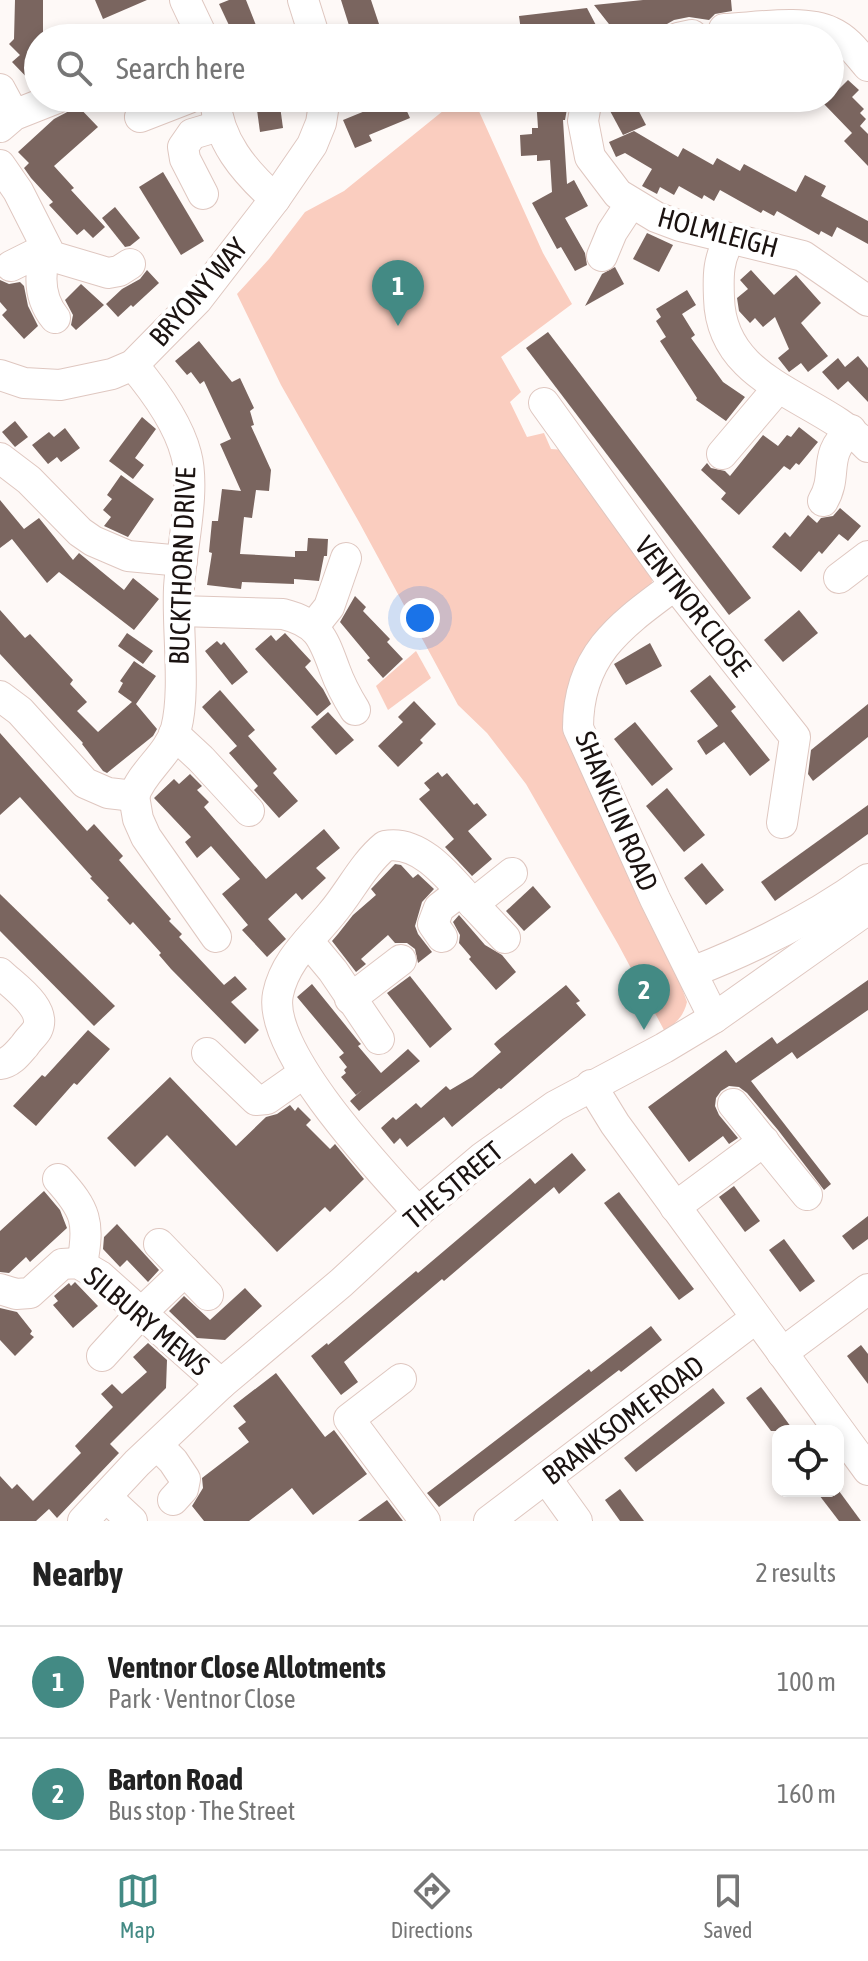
<!DOCTYPE html>
<html lang="en">
<head>
<meta charset="utf-8">
<style>
	:root { --surface:#fff; --page:#f2f2f2; --text:#222; --muted:#767676; --line:#e0e0e0; --accent:#438a84 }
	body { margin:0; font-family:"Asap Condensed",sans-serif; background:var(--page); color:var(--text) }
	.controls { position:absolute; right:24px; bottom:24px; display:grid; overflow:hidden; border-radius:16px; box-shadow:0 4px 12px #0003 }
	.controls button { width:72px; height:72px; display:grid; place-items:center; padding:0; border:0; border-bottom:2px solid var(--line); background:var(--surface); color:var(--text); font:40px sans-serif }
	.you { position:absolute; left:420px; top:618px; width:28px; height:28px; margin:-20px; border:6px solid #fff; border-radius:50%; background:#1a73e8; box-shadow:0 0 0 12px #1a73e833 }
	.badge { display:grid; place-items:center; width:52px; height:52px; border-radius:50%; background:var(--accent); color:#fff; font-size:26px; font-weight:700 }
	.pin { position:absolute; translate:-50% -66px; filter:drop-shadow(0 2px 4px #0008) }
	.pin::after { content:''; position:absolute; top:42px; width:28px; height:24px; background:inherit; clip-path:polygon(0 0,100% 0,50% 100%) }
	.list { margin:0; padding:0; list-style:none }
	h2 { display:flex; justify-content:space-between; align-items:center; height:104px; margin:0; padding:0 32px; font-size:34px }
	h2 small { font-size:26px; font-weight:400; color:var(--muted) }
	.list li { display:grid; grid-template-columns:52px 1fr auto; gap:24px; align-items:center; box-sizing:border-box; height:112px; padding:0 32px; border-top:2px solid var(--line) }
	.list b { display:block; font-size:30px; white-space:nowrap }
	.list p { margin:0; font-size:26px; white-space:nowrap; color:var(--muted) }
	.list em { font-size:26px; font-style:normal; color:var(--muted) }
	.icon { flex:none; width:44px; height:44px; fill:none; stroke:currentColor; stroke-width:2; stroke-linecap:round; stroke-linejoin:round }
	.map { position:relative; flex:none; width:868px; height:1521px; overflow:hidden }
	.search { position:absolute; background:var(--surface); box-shadow:0 4px 12px #0003; left:24px; right:24px; top:24px; height:88px; display:flex; align-items:center; gap:20px; box-sizing:border-box; padding:0 28px; border-radius:44px; color:var(--muted); font-size:30px }
	.sheet { height:328px; background:var(--surface) }
	nav { display:flex; justify-content:space-around; align-items:center; box-sizing:border-box; height:112px; border-top:2px solid var(--line); background:var(--surface); font-size:22px; color:var(--muted) }
	nav a { display:grid; justify-items:center; gap:4px }
	nav .on { color:var(--accent) }
	.map>svg:first-child { display:block }
</style>
</head>
<body>
<div class="map">
<svg width="868" height="1521" viewBox="0 0 868 1521">
	<rect width="100%" height="100%" fill="#fef9f7"/>
	<!-- green -->
	<g fill="#facdbf">
		<path d="M459 98H473L543 253 572 304 501 357 521 392 510 402 527 437 544 433 551 449 565 450 651 566 652 582 647 594 572 684 687 1002C684 1015 676 1025 664 1030L618 944 526 784 487 733 458 705 359 522 281 385 237 294 269 259 305 212 344 191Z"/>
		<polygon points="416,651 431,678 388,710 376,686"/>
	</g>
	<!-- building -->
	<g fill="#7a655f">
		<polygon points="15,0 43,0 43,38 38,38 36,87 12,62 20,55 9,44 14,39"/>
		<polygon points="95,0 147,0 103,19"/>
		<polygon points="229,0 246,0 261,38 235,38 219,4"/>
		<polygon points="341,0 371,0 381,30 375,32 377,38 353,38"/>
		<polygon points="643,0 731,0 732,11 715,14 709,20 689,17 674,20 667,24 662,31 616,33 594,5"/>
		<polygon points="587,8 599,31 522,38 519,16"/>
		<polygon points="848,80 859,90 852,97 864,109 860,113 866,119 860,126 868,134 868,166 844,141 852,133 824,104"/>
		<polygon points="384,98 401,98 410,118 369,135 372,141 355,148 343,120 365,111 363,107"/>
		<polygon points="536,98 565,98 565,103 568,103 565,120 563,120 567,184 574,180 588,206 565,218 585,253 587,265 575,271 561,247 557,249 532,203 552,192 550,160 537,161 537,155 521,156 520,135 532,134 532,128 538,128"/>
		<polygon points="632,98 646,125 623,135 609,109"/>
		<polygon points="74,102 98,127 54,166 74,188 71,190 105,227 93,238 84,229 77,235 49,205 53,202 31,178 24,168 29,163 18,152 54,119 71,110"/>
		<polygon points="280,106 283,128 260,132 257,110"/>
		<polygon points="634,131 678,157 683,148 713,165 717,158 740,171 744,164 796,192 805,175 826,186 821,196 868,221 868,244 837,227 832,237 821,231 819,235 777,211 774,216 763,210 761,213 720,190 714,201 704,195 702,199 679,186 674,195 660,187 657,194 642,186 652,169 625,153 616,157 609,142"/>
		<polygon points="163,172 204,241 181,255 139,187"/>
		<polygon points="115,207 140,238 130,246 125,247 102,218"/>
		<polygon points="647,233 673,245 659,272 633,259"/>
		<polygon points="615,267 624,284 585,306 602,274"/>
		<polygon points="147,270 159,283 133,307 131,305 118,317 106,304 122,289 140,279"/>
		<polygon points="751,270 774,295 796,275 821,303 801,323 828,356 808,372 801,363 789,372 778,358 789,349 775,317 763,327 755,318 750,323 739,311 737,298 748,289 740,280"/>
		<polygon points="0,280 9,284 20,282 24,286 28,306 38,326 24,339 2,315 7,310 0,302"/>
		<polygon points="81,284 104,305 76,330 71,325 73,315 65,300"/>
		<polygon points="687,290 696,305 682,314 695,335 691,338 723,382 745,397 726,421 696,400 697,398 660,341 666,337 656,321 661,317 656,309"/>
		<polygon points="548,332 751,598 729,615 526,348"/>
		<polygon points="199,341 232,382 240,378 254,408 250,411 254,425 251,426 271,470 269,491 256,490 252,518 244,517 240,554 295,557 295,551 307,551 308,538 328,539 327,556 324,556 319,581 294,579 294,584 242,582 241,589 207,585 212,553 209,552 212,521 218,521 222,489 241,491 220,444 231,439 204,381 200,384 191,372 187,375 175,361"/>
		<polygon points="858,356 868,368 868,402 848,381 838,390 822,372 838,358 845,367"/>
		<polygon points="142,417 156,429 135,458 144,465 133,479 109,461"/>
		<polygon points="15,421 28,437 15,447 2,432"/>
		<polygon points="799,427 818,442 799,465 796,463 790,470 784,466 739,515 721,499 726,493 701,470 707,463 711,468 725,471 730,476 763,435 778,446 787,435 791,437"/>
		<polygon points="65,428 80,448 61,462 57,457 48,464 32,445 49,432 54,437"/>
		<polygon points="121,475 154,499 128,537 104,526 111,517 103,510 112,499 107,495"/>
		<polygon points="0,500 24,529 39,518 73,560 79,553 124,590 133,578 159,599 134,630 59,572 47,583 12,539 0,548"/>
		<polygon points="840,508 861,526 848,541 839,534 822,554 819,551 801,572 772,547 785,532 790,537 808,515 817,523 821,518 833,516"/>
		<polygon points="355,596 366,607 363,611 390,639 387,642 403,659 383,678 367,660 370,658 340,622"/>
		<polygon points="0,610 25,638 30,634 73,680 70,684 87,702 77,711 98,732 132,702 118,692 123,683 120,681 134,661 156,676 136,704 157,729 153,736 107,773 103,771 82,744 83,743 0,654"/>
		<polygon points="799,610 818,633 783,662 764,640"/>
		<polygon points="127,633 153,651 143,664 118,646"/>
		<polygon points="285,633 311,661 305,667 323,689 331,704 317,716 255,649 271,635 276,641"/>
		<polygon points="217,641 221,645 224,642 248,672 232,685 205,651"/>
		<polygon points="650,643 662,666 626,685 614,664"/>
		<polygon points="710,675 736,707 731,711 770,760 750,776 724,742 706,755 697,741 718,726 690,691"/>
		<polygon points="220,690 255,730 248,736 277,769 273,773 298,801 279,818 254,790 258,786 229,753 237,746 202,707"/>
		<polygon points="414,701 436,724 420,740 423,743 398,767 378,746 403,722 398,717"/>
		<polygon points="868,704 868,737 813,781 808,774 811,750"/>
		<polygon points="328,712 354,740 336,755 311,727"/>
		<polygon points="635,722 673,769 652,786 614,739"/>
		<polygon points="0,733 87,831 94,824 123,856 119,860 171,919 169,921 182,934 179,937 224,985 235,976 247,989 231,1002 259,1030 245,1044 171,969 159,955 161,953 133,922 130,925 107,900 109,898 90,878 92,877 20,797 0,815"/>
		<polygon points="438,772 442,777 447,773 474,805 477,803 487,815 468,831 492,859 472,876 445,847 454,839 419,799 430,790 424,783"/>
		<polygon points="190,774 202,786 197,790 209,802 204,807 266,879 324,829 340,848 316,868 326,878 302,900 296,893 268,919 286,939 267,957 242,930 248,925 222,894 240,879 211,846 197,858 185,842 191,837 154,798 174,779 179,784"/>
		<polygon points="667,788 705,835 684,852 646,806"/>
		<polygon points="868,805 868,834 775,901 761,882"/>
		<polygon points="702,863 724,890 706,905 684,878"/>
		<polygon points="395,864 401,865 413,878 418,874 434,889 422,902 415,926 418,934 432,952 418,963 415,949 407,943 395,943 388,935 361,959 366,964 356,972 332,941 338,934 345,942 338,934 353,915 376,895 371,889"/>
		<polygon points="533,886 551,907 524,931 506,911"/>
		<polygon points="0,894 115,1006 94,1026 0,931"/>
		<polygon points="459,915 485,945 502,955 516,972 496,990 469,959 471,957 459,943 460,935 453,922"/>
		<polygon points="410,976 452,1029 430,1048 387,993"/>
		<polygon points="868,980 868,1010 797,1059 792,1052 751,1081 831,1184 824,1190 778,1130 747,1093 739,1087 729,1086 721,1091 716,1098 715,1106 719,1115 738,1138 729,1144 723,1136 689,1162 648,1107 726,1050 736,1063 772,1037 777,1044"/>
		<polygon points="312,984 359,1042 361,1044 358,1046 381,1073 408,1049 420,1061 359,1111 350,1101 362,1090 356,1095 341,1077 346,1073 344,1070 347,1067 339,1057 344,1053 297,997"/>
		<polygon points="566,985 580,1001 576,1003 586,1015 501,1089 499,1088 452,1127 444,1117 407,1147 400,1138 394,1144 381,1128 393,1117 396,1120 416,1103 421,1108 446,1086 450,1090 472,1077 501,1052 494,1044 497,1041"/>
		<polygon points="88,1030 110,1049 77,1085 74,1083 36,1126 13,1106 42,1075 45,1077"/>
		<polygon points="170,1077 236,1146 266,1117 277,1114 290,1105 295,1111 298,1107 311,1120 306,1125 330,1149 335,1144 364,1179 330,1212 325,1207 277,1252 167,1135 135,1167 107,1138"/>
		<polygon points="572,1153 586,1170 559,1194 554,1187 444,1281 442,1279 344,1362 358,1382 341,1395 311,1356 327,1343 328,1345 416,1271 418,1273 530,1178 535,1184"/>
		<polygon points="734,1186 760,1221 745,1232 719,1197"/>
		<polygon points="44,1191 60,1210 67,1228 30,1262 26,1257 9,1273 0,1272 0,1231"/>
		<polygon points="619,1192 694,1289 679,1300 604,1203"/>
		<polygon points="868,1216 868,1239 853,1250 842,1236"/>
		<polygon points="117,1224 159,1270 148,1282 127,1260 120,1267 103,1249 104,1237"/>
		<polygon points="784,1239 815,1281 800,1292 769,1250"/>
		<polygon points="75,1282 98,1306 73,1328 53,1305 58,1301 54,1296 69,1283 71,1286"/>
		<polygon points="245,1288 262,1306 225,1340 197,1338 169,1311 184,1296 210,1320"/>
		<polygon points="0,1308 17,1312 32,1331 30,1334 34,1337 15,1356 0,1340"/>
		<polygon points="651,1326 662,1340 621,1372 619,1370 439,1507 427,1493 589,1369 591,1372"/>
		<polygon points="148,1343 167,1360 166,1388 110,1444 119,1453 57,1518 49,1509 36,1521 0,1521 0,1476 12,1489 17,1484 33,1501 81,1453 75,1446 113,1407 101,1394 112,1384 122,1394 147,1372 133,1357"/>
		<polygon points="861,1345 868,1354 868,1384 847,1356"/>
		<polygon points="276,1373 325,1437 334,1430 367,1474 313,1515 292,1488 249,1521 204,1521 192,1506 203,1488 202,1478 249,1442 238,1428 246,1422 233,1406"/>
		<polygon points="761,1387 777,1408 794,1431 771,1431 746,1398"/>
		<polygon points="713,1388 725,1403 636,1472 624,1458"/>
		<polygon points="620,1489 644,1521 620,1521 605,1500"/>
		<polygon points="816,1491 839,1491 861,1521 839,1521"/>
		<polygon points="387,1500 403,1521 358,1521"/>
	</g>
	<g fill="none" stroke-linecap="round" stroke-linejoin="round">
		<defs>
			<g id="minor">
				<polyline points="185,0 203,38"/>
				<polyline points="303,0 315,38"/>
				<path d="M724 29C753 28 805 19 831 32 847 39 857 53 868 66"/>
				<polyline points="678,38 692,35"/>
				<polyline points="0,89 14,115"/>
				<path d="M215 98C218 141 244 171 275 199"/>
				<polyline points="587,98 583,121 590,157 618,194 656,217 680,226 803,256 868,301"/>
				<polyline points="140,117 189,98"/>
				<polyline points="0,127 14,115 57,98"/>
				<polyline points="0,165 18,191 51,256 108,273 119,271 130,264"/>
				<polyline points="203,194 185,159 183,147 192,134 219,126"/>
				<path d="M730 239C718 259 718 275 719 298 721 385 819 395 868 447"/>
				<polyline points="602,256 612,232 631,203"/>
				<path d="M11 266 35 254 51 256 43 263C39 284 42 302 55 318"/>
				<path d="M133 365C154 390 178 423 186 454 196 491 181 549 179 588 177 630 186 691 176 729 168 756 142 771 134 796"/>
				<polyline points="0,375 24,383 60,385 112,374 133,365 197,300 275,199 312,145 321,123 325,98"/>
				<polyline points="544,403 675,585 795,737 782,823"/>
				<polyline points="722,454 778,388"/>
				<polyline points="0,458 29,480 80,532 93,541 128,556 182,561"/>
				<path d="M823 501C839 474 821 456 851 430"/>
				<polyline points="839,578 868,556"/>
				<path d="M675 585C621 625 578 654 578 728L655 899 714 1018"/>
				<path d="M179 611 283 614C319 623 323 638 335 670 340 684 347 697 355 710"/>
				<polyline points="313,627 329,607 346,558"/>
				<polyline points="0,696 20,711 85,783 108,793 134,796"/>
				<polyline points="174,734 201,759 249,811"/>
				<polyline points="134,796 138,819 146,837 216,937"/>
				<polyline points="473,904 505,938"/>
				<polyline points="442,937 433,924 439,908 461,891"/>
				<polyline points="308,941 333,971 379,1039"/>
				<path d="M692 972C754 948 814 918 868 879"/>
				<path d="M0 973C13 986 48 1008 37 1030 34 1035 28 1040 25 1045 18 1053 11 1063 0 1064"/>
				<polyline points="350,999 401,960"/>
				<polyline points="207,1053 256,1100 267,1099 304,1073"/>
				<polyline points="591,1085 615,1124 868,1470"/>
				<polyline points="733,1104 807,1195"/>
				<path d="M58 1179C86 1210 90 1222 82 1264"/>
				<polyline points="675,1207 764,1141"/>
				<path d="M418 1212C380 1170 266 1050 278 994 285 960 311 939 332 913 350 892 363 864 385 846 421 839 451 880 473 904L512 873"/>
				<polyline points="185,1271 208,1295"/>
				<polyline points="0,1289 16,1294 30,1293 62,1264 78,1263 100,1276 221,1384"/>
				<polyline points="782,1353 868,1289"/>
				<polyline points="102,1356 142,1312 185,1271 159,1244"/>
				<polyline points="401,1379 349,1419 425,1521"/>
				<polyline points="157,1445 173,1461 185,1479 183,1489 173,1500"/>
				<polyline points="546,1478 577,1521"/>
				<polyline points="106,1497 132,1521"/>
				<polyline points="83,1521 137,1463 221,1384 341,1283 418,1212 483,1157 555,1106 664,1048 714,1018 868,909"/>
				<polyline points="489,1521 756,1318"/>
			</g>
		</defs>
		<!-- minor casing -->
		<use href="#minor" stroke="#dfc7c0" stroke-width="32"/>
		<!-- minor -->
		<use href="#minor" stroke="#fff" stroke-width="30"/>
	</g>
	<g text-anchor="middle" stroke-width="8" stroke-linejoin="round" paint-order="stroke">
		<!-- street labels -->
		<g font-size="28" fill="#1b1311" stroke="#fff">
			<text transform="translate(718 232) rotate(15)" y="10">HOLMLEIGH</text>
			<text transform="translate(198 292) rotate(-49)" y="10">BRYONY WAY</text>
			<text transform="translate(182 566) rotate(-88)" y="10">BUCKTHORN DRIVE</text>
			<text transform="translate(693 606) rotate(52)" y="10">VENTNOR CLOSE</text>
			<text transform="translate(617 811) rotate(67)" y="10">SHANKLIN ROAD</text>
			<text transform="translate(453 1185) rotate(-40)" y="10">THE STREET</text>
			<text transform="translate(147 1321) rotate(40)" y="10">SILBURY MEWS</text>
			<text transform="translate(623 1420) rotate(-37)" y="10">BRANKSOME ROAD</text>
		</g>
	</g>
</svg>
<div class="controls">
<button><svg class="icon" aria-label="locate" viewBox="0 0 24 24"><circle cx="12" cy="12" r="6"/><path d="M12 2v4M12 18v4M2 12h4M18 12h4"/></svg></button>
</div>
<div class="you"></div>
<div class="pin badge" style="left:398px;top:326px">1</div>
<div class="pin badge" style="left:644px;top:1030px">2</div>
<div class="search"><svg class="icon" aria-label="search" viewBox="0 0 24 24"><circle cx="10" cy="10" r="6"/><path d="M15 15l6 6"/></svg>Search here</div>
</div>
<section class="sheet">
<h2>Nearby<small>2 results</small></h2>
<ul class="list">
<li><span class="badge">1</span><div><b>Ventnor Close Allotments</b><p>Park · Ventnor Close</p></div><em>100 m</em></li>
<li><span class="badge">2</span><div><b>Barton Road</b><p>Bus stop · The Street</p></div><em>160 m</em></li>
</ul>
</section>
<nav>
<a class="on"><svg class="icon" aria-label="map" viewBox="0 0 24 24"><path d="M3 6l6-2 6 2 6-2v14l-6 2-6-2-6 2zM9 4v14M15 6v14"/></svg>Map</a>
<a><svg class="icon" aria-label="directions" viewBox="0 0 24 24"><path d="M12 3l9 9-9 9-9-9zM9 14v-3h6M13 9l2 2-2 2"/></svg>Directions</a>
<a><svg class="icon" aria-label="saved" viewBox="0 0 24 24"><path d="M7 4h10v16l-5-4-5 4z"/></svg>Saved</a>
</nav>
</body>
</html>
